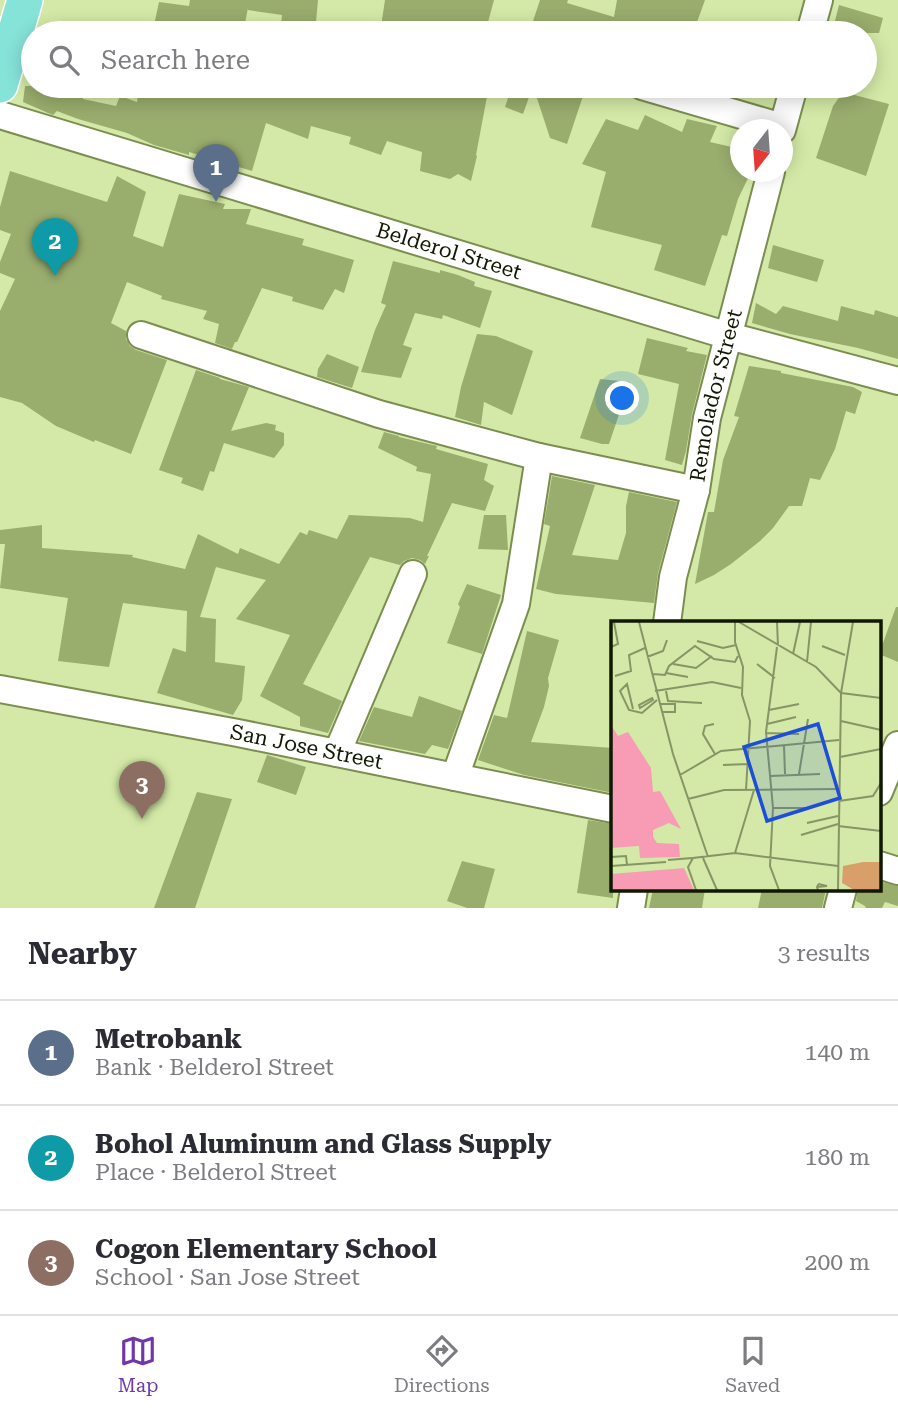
<!DOCTYPE html>
<html lang="en">
<head>
<meta charset="utf-8">
<style>
	:root { --surface:#fff; --page:#f2f2f3; --text:#2b2b33; --muted:#7c7c81; --line:#e1e1e2; --accent:#7136ac }
	body { margin:0; font-family:"Roboto Serif",serif; background:var(--page); color:var(--text) }
	.compass { position:absolute; left:730px; top:119px; width:63px; height:63px; border-radius:50%; background:var(--surface); box-shadow:0 4px 18px #0003; rotate:197deg }
	.you { position:absolute; left:623px; top:399px; width:24px; height:24px; margin:-18px; border:5px solid #fff; border-radius:50%; background:#1a73e8; box-shadow:0 0 0 10px #1a73e833 }
	.badge { display:grid; place-items:center; width:46px; height:46px; border-radius:50%; background:var(--accent); color:#fff; font-size:23px; font-weight:700 }
	.pin { position:absolute; translate:-50% -58px; filter:drop-shadow(0 2px 4px #0008) }
	.pin::after { content:''; position:absolute; top:37px; width:24px; height:21px; background:inherit; clip-path:polygon(0 0,100% 0,50% 100%) }
	.list { margin:0; padding:0; list-style:none }
	h2 { display:flex; justify-content:space-between; align-items:center; height:91px; margin:0; padding:0 28px; font-size:30px }
	h2 small { font-size:23px; font-weight:400; color:var(--muted) }
	.list li { display:grid; grid-template-columns:46px 1fr auto; gap:21px; align-items:center; box-sizing:border-box; height:105px; padding:0 28px; border-top:2px solid var(--line) }
	.list b { display:block; font-size:26px; white-space:nowrap }
	.list p { margin:0; font-size:23px; white-space:nowrap; color:var(--muted) }
	.list em { font-size:23px; font-style:normal; color:var(--muted) }
	.icon { flex:none; width:38px; height:38px; fill:none; stroke:currentColor; stroke-width:2; stroke-linecap:round; stroke-linejoin:round }
	.map { position:relative; flex:none; width:898px; height:908px; overflow:hidden }
	.search { position:absolute; background:var(--surface); box-shadow:0 4px 18px #0003; left:21px; right:21px; top:21px; height:77px; display:flex; align-items:center; gap:18px; box-sizing:border-box; padding:0 24px; border-radius:38px; color:var(--muted); font-size:26px }
	.sheet { height:406px; background:var(--surface) }
	nav { display:flex; justify-content:space-around; align-items:center; box-sizing:border-box; height:98px; border-top:2px solid var(--line); background:var(--surface); font-size:19px; color:var(--muted) }
	nav a { display:grid; justify-items:center; gap:4px }
	nav .on { color:var(--accent) }
	.map>svg:first-child { display:block }
</style>
</head>
<body>
<div class="map">
<svg width="898" height="908" viewBox="0 0 898 908">
	<rect width="100%" height="100%" fill="#d4e9a7"/>
	<!-- building -->
	<g fill="#99ad6d">
		<polygon points="190,0 318,0 315,33 280,33 282,15 248,10 248,8 243,33 169,33 153,30 159,2 189,6"/>
		<polygon points="385,0 494,0 485,33 380,33"/>
		<polygon points="540,0 568,0 567,3 614,17 617,0 705,0 693,33 558,33 532,24"/>
		<polygon points="839,5 883,18 879,33 832,33"/>
		<polygon points="25,86 71,86 83,91 83,99 116,106 120,96 137,102 139,86 245,86 280,98 282,86 489,86 476,155 477,156 471,181 458,174 450,179 420,171 422,152 387,141 381,155 349,144 351,137 311,126 308,139 266,123 252,171 189,152 189,155 154,145 127,133 78,119 57,111 53,115 48,113 23,102"/>
		<polygon points="512,86 533,86 523,114 505,107"/>
		<polygon points="533,86 561,86 584,93 567,144 550,138"/>
		<polygon points="843,92 889,104 866,176 816,158 833,106"/>
		<polygon points="645,115 682,132 687,119 717,126 710,142 736,148 734,155 740,157 740,172 751,172 738,199 727,236 722,235 705,286 654,270 662,245 591,227 606,172 582,164 606,119 638,130"/>
		<polygon points="10,171 107,202 117,176 146,192 133,236 163,247 179,194 225,204 223,209 251,209 246,224 304,239 302,245 354,260 344,293 335,289 323,310 292,301 293,297 262,288 237,342 235,342 232,349 215,343 219,324 203,319 207,311 161,299 162,296 127,282 111,323 126,331 126,339 130,346 136,350 167,360 131,454 95,440 94,442 56,426 22,403 0,397 0,311 15,279 0,273 0,262 11,234 0,230 0,207"/>
		<polygon points="773,245 824,260 817,282 768,268"/>
		<polygon points="393,261 440,273 440,270 458,275 475,282 474,286 492,291 480,328 443,315 442,319 415,313 403,345 412,348 401,378 361,372 375,330 386,305 381,303"/>
		<polygon points="756,303 776,314 783,306 838,321 841,306 874,315 875,310 898,317 898,359 858,348 790,334 752,323"/>
		<polygon points="477,334 496,336 533,351 512,415 484,402 481,425 455,417 461,387"/>
		<polygon points="647,338 688,348 686,351 707,355 692,414 686,451 682,465 665,460 679,384 638,374"/>
		<polygon points="327,354 359,367 352,388 317,377 318,369"/>
		<polygon points="749,366 781,371 781,373 853,387 862,392 855,414 846,411 835,449 820,480 810,478 802,506 789,506 773,528 760,541 731,564 714,575 695,584 708,512 714,512 723,460 739,417 734,416"/>
		<polygon points="196,370 220,378 220,379 249,387 231,431 266,423 276,425 275,430 284,433 284,445 274,458 224,443 214,472 210,471 203,491 181,483 183,478 159,470"/>
		<polygon points="600,379 630,382 609,444 602,444 580,438"/>
		<polygon points="384,432 399,436 399,437 437,446 436,449 488,464 484,480 494,486 485,511 452,503 427,556 429,556 425,564 420,560 412,558 404,561 400,565 370,557 303,684 342,701 328,733 300,726 300,717 260,696 290,635 236,619 266,580 216,567 200,617 216,619 215,662 245,666 242,700 233,715 157,693 173,648 186,652 187,611 123,603 109,667 58,661 68,598 0,588 5,544 0,544 0,530 42,525 42,548 133,555 132,557 185,569 198,534 238,554 240,548 279,564 300,532 307,535 309,530 337,539 349,515 410,518 423,522 431,474 416,471 417,467 378,448"/>
		<polygon points="552,476 595,485 572,555 618,560 626,533 626,506 629,492 677,502 658,573 654,603 556,594 536,589 550,526 544,524"/>
		<polygon points="484,515 506,515 508,550 478,549"/>
		<polygon points="467,584 501,595 482,654 447,643 460,607 458,604"/>
		<polygon points="896,607 898,607 898,662 879,654"/>
		<polygon points="527,631 559,640 548,678 549,686 544,707 531,742 613,748 613,793 524,775 478,760 494,715 507,718"/>
		<polygon points="419,696 462,711 448,749 432,745 425,754 359,741 374,707 412,717"/>
		<polygon points="267,755 306,767 296,795 257,782"/>
		<polygon points="197,792 232,799 195,908 154,908"/>
		<polygon points="588,820 613,824 613,898 577,893"/>
		<polygon points="462,861 495,869 484,908 467,908 447,901"/>
		<polygon points="879,881 898,886 898,906 885,902 882,908 866,908 865,906 856,901 858,889 879,889"/>
		<polygon points="653,889 705,889 702,908 649,908"/>
		<polygon points="762,889 826,889 822,908 758,908"/>
	</g>
	<g fill="none" stroke-linecap="round" stroke-linejoin="round">
		<defs>
			<g id="minor">
				<polyline points="810,33 819,0"/>
				<polyline points="642,86 782,127"/>
				<path id="s1" d="M0 115 729 336 898 381"/>
				<polyline points="782,130 794,86"/>
				<polyline points="141,335 379,414 539,457 696,490"/>
				<path id="s2" d="M667 623 673 577 696 490 707 418 771 172"/>
				<path id="s3" d="M0 689 238 733 613 809"/>
				<polyline points="337,753 413,574"/>
				<polyline points="455,777 516,604 539,457"/>
				<polyline points="879,792 898,745"/>
				<polyline points="879,865 898,871"/>
				<polyline points="631,908 634,889"/>
				<polyline points="838,908 843,889"/>
			</g>
			<polyline id="major" points="0,85 25,0"/>
		</defs>
		<!-- minor casing -->
		<use href="#minor" stroke="#7b8e50" stroke-width="30"/>
		<!-- major casing -->
		<use href="#major" stroke="#fff" stroke-width="38"/>
		<!-- minor -->
		<use href="#minor" stroke="#fff" stroke-width="26"/>
		<!-- major -->
		<use href="#major" stroke="#86e3d8" stroke-width="35"/>
	</g>
	<g text-anchor="middle" stroke-width="6" stroke-linejoin="round" paint-order="stroke">
		<!-- street labels -->
		<g font-size="21" fill="#111801" stroke="#fff">
			<text dy="7" stroke="none"><textPath href="#s1" startOffset="469">Belderol Street</textPath></text>
			<text dy="7" stroke="none"><textPath href="#s2" startOffset="233">Remolador Street</textPath></text>
			<text dy="7" stroke="none"><textPath href="#s3" startOffset="312">San Jose Street</textPath></text>
		</g>
	</g>
	<!-- overview -->
	<g transform="translate(611 621)">
		<rect width="270" height="270" fill="#d4e9a7"/>
		<path d="M252 241H269V269H243L231 262 232 245Z" fill="#d99f6b"/>
		<path d="M0 104 7 115 17 111 40 147 42 171 49 170 70 208 58 202 42 209V216L46 222 68 223 69 236 29 237 28 225 0 227ZM73 247 83 269H0V253Z" fill="#f79cb4"/>
		<path fill="none" stroke="#869565" stroke-width="2" d="M28 1 62 133 97 236M124 1V21L132 46 131 74 139 100 135 169M128 1 205 46 230 72M166 1 167 25M86 20 112 27 125 24M211 25 234 34M0 26 7 23 3 1M166 26 155 111 162 187 159 245 168 269M182 33 189 1M36 36 52 30 56 19M196 41 200 1M62 43 85 47 101 35M146 43 164 57M55 52 77 56M42 53 54 54 58 45 84 25 103 38 124 41 127 35M4 55 20 50 18 34 34 27M44 70 101 61 130 67M55 70 57 80 91 82M230 72 270 77M41 77 42 79 29 87 28 84ZM49 83H64V91H51M22 88 16 63 9 70 18 89 31 92 46 79M158 89 188 83M230 100 270 109M103 103 94 105 92 113 104 133M156 103 185 96M155 112 188 113M173 125 174 153M229 136 270 128M112 144 137 143M188 153 197 98M69 154 110 130 228 119M160 155 209 153M77 178 113 169 227 168M228 180 262 175 270 162M162 187H196M196 202 227 195M227 205 270 210M190 214 227 203M124 232 143 169M0 236 15 235 16 244M92 237 106 269M57 239 81 237M0 245 55 241M206 266 216 265 208 263 207 264 206 266 207 269M85 269 77 246 82 237 124 232 227 245M227 269 230 72 242 1"/>
		<path fill="#1d4ed8" fill-opacity="0.15" stroke="#1d4ed8" stroke-width="3.5" d="M207 103 229 177 156 200 133 126Z"/>
		<rect width="270" height="270" fill="none" stroke="#111801" stroke-width="3.5"/>
	</g>
</svg>
<svg class="compass" viewBox="-18 -18 36 36"><path d="M0-13l5 13h-10z" fill="#e53935"/><path d="M0 13l5-13h-10z" fill="#7c7c81"/></svg>
<div class="you"></div>
<div class="pin badge" style="left:216px;top:202px;background:#5c6f8a">1</div>
<div class="pin badge" style="left:55px;top:276px;background:#0f9aa8">2</div>
<div class="pin badge" style="left:142px;top:819px;background:#8d6e63">3</div>
<div class="search"><svg class="icon" aria-label="search" viewBox="0 0 24 24"><circle cx="10" cy="10" r="6"/><path d="M15 15l6 6"/></svg>Search here</div>
</div>
<section class="sheet">
<h2>Nearby<small>3 results</small></h2>
<ul class="list">
<li><span class="badge" style="background:#5c6f8a">1</span><div><b>Metrobank</b><p>Bank · Belderol Street</p></div><em>140 m</em></li>
<li><span class="badge" style="background:#0f9aa8">2</span><div><b>Bohol Aluminum and Glass Supply</b><p>Place · Belderol Street</p></div><em>180 m</em></li>
<li><span class="badge" style="background:#8d6e63">3</span><div><b>Cogon Elementary School</b><p>School · San Jose Street</p></div><em>200 m</em></li>
</ul>
</section>
<nav>
<a class="on"><svg class="icon" aria-label="map" viewBox="0 0 24 24"><path d="M3 6l6-2 6 2 6-2v14l-6 2-6-2-6 2zM9 4v14M15 6v14"/></svg>Map</a>
<a><svg class="icon" aria-label="directions" viewBox="0 0 24 24"><path d="M12 3l9 9-9 9-9-9zM9 14v-3h6M13 9l2 2-2 2"/></svg>Directions</a>
<a><svg class="icon" aria-label="saved" viewBox="0 0 24 24"><path d="M7 4h10v16l-5-4-5 4z"/></svg>Saved</a>
</nav>
</body>
</html>
